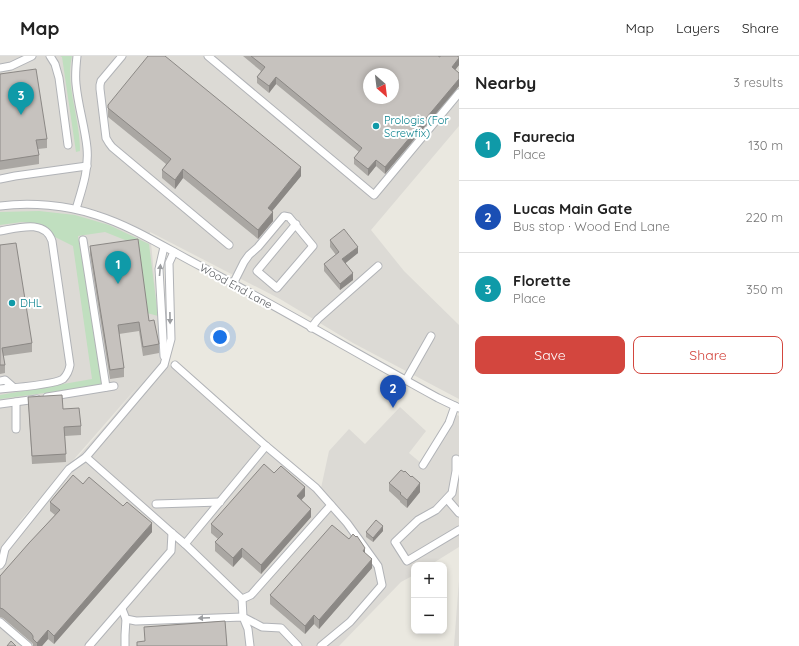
<!DOCTYPE html>
<html lang="en">
<head>
<meta charset="utf-8">
<style>
	:root { --surface:#fff; --page:#f6f6f6; --text:#222; --muted:#767676; --line:#e0e0e0; --accent:#d3463e }
	body { margin:0; font-family:Quicksand,sans-serif; background:var(--page); color:var(--text) }
	.controls { position:absolute; right:12px; bottom:12px; display:grid; overflow:hidden; border-radius:8px; box-shadow:0 2px 6px #0003 }
	.controls button { width:36px; height:36px; display:grid; place-items:center; padding:0; border:0; border-bottom:1px solid var(--line); background:var(--surface); color:var(--text); font:20px sans-serif }
	.compass { position:absolute; left:363px; top:12px; width:36px; height:36px; border-radius:50%; background:var(--surface); box-shadow:0 2px 6px #0003; rotate:152deg }
	.you { position:absolute; left:220px; top:281px; width:14px; height:14px; margin:-10px; border:3px solid #fff; border-radius:50%; background:#1a73e8; box-shadow:0 0 0 6px #1a73e833 }
	.badge { display:grid; place-items:center; width:26px; height:26px; border-radius:50%; background:var(--accent); color:#fff; font-size:13px; font-weight:700 }
	.pin { position:absolute; translate:-50% -33px; filter:drop-shadow(0 1px 2px #0008) }
	.pin::after { content:''; position:absolute; top:21px; width:14px; height:12px; background:inherit; clip-path:polygon(0 0,100% 0,50% 100%) }
	.list { margin:0; padding:0; list-style:none }
	h2 { display:flex; justify-content:space-between; align-items:center; height:52px; margin:0; padding:0 16px; font-size:17px }
	h2 small { font-size:13px; font-weight:400; color:var(--muted) }
	.list li { display:grid; grid-template-columns:26px 1fr auto; gap:12px; align-items:center; box-sizing:border-box; height:72px; padding:0 16px; border-top:1px solid var(--line) }
	.list b { display:block; font-size:15px; white-space:nowrap }
	.list p { margin:0; font-size:13px; white-space:nowrap; color:var(--muted) }
	.list em { font-size:13px; font-style:normal; color:var(--muted) }
	.actions { display:flex; gap:8px; padding:12px 16px }
	.actions a { flex:1; padding:9px 0; border:1px solid var(--accent); border-radius:8px; text-align:center; font-size:14px; color:var(--accent) }
	.actions .main { background:var(--accent); color:#fff }
	.map { position:relative; flex:none; width:459px; height:590px; overflow:hidden }
	header { display:flex; align-items:center; gap:24px; box-sizing:border-box; height:56px; padding:0 20px; background:var(--surface); border-bottom:1px solid var(--line) }
	header strong { font-size:19px }
	nav { display:flex; gap:22px; margin-inline-start:auto; font-size:14px }
	main { display:flex }
	aside { flex:1; background:var(--surface) }
	.map>svg:first-child { display:block }
</style>
</head>
<body>
<header>
<strong>Map</strong>
<nav><a>Map</a><a>Layers</a><a>Share</a></nav>
</header>
<main>
<div class="map">
<svg width="459" height="590" viewBox="0 0 459 590">
	<rect width="100%" height="100%" fill="#eae8e0"/>
	<!-- industrial -->
	<g fill="#dcdad5" fill-rule="evenodd">
		<path d="M0 0H459V70L371 174 404 215 459 269V343L353 287 280 243 150 176 162 303 321 432 329 395 349 373 365 388 400 351 426 375 409 397 421 407 450 356 459 360V491L430 509H414V519L401 526 339 590H0ZM369 18H393V42H369ZM139 329 107 368 20 466V465Z"/>
		<polygon points="459,524 459,590 454,590"/>
	</g>
	<!-- green -->
	<g fill="#c0dfbf">
		<path d="M60 0H72C68 17 71 32 74 49 77 65 80 80 80 95L76 96 62 1Z"/>
		<polygon points="39,155 75,159 109,169 149,188 158,260 147,257 135,188 105,176 78,180 104,329 0,343 0,339 92,323 73,190 55,181 48,172 40,168 22,166 0,169 0,156"/>
	</g>
	<g fill="none" stroke-linecap="round" stroke-linejoin="round">
		<defs>
			<g id="minor">
				<polyline points="50,0 55,8 59,22 68,89"/>
				<polyline points="122,0 101,25 100,29 100,33 106,82 109,87 112,91 229,189"/>
				<polyline points="208,0 374,139 459,37"/>
				<polyline points="0,12 11,10 32,0"/>
				<polyline points="0,123 15,120 87,110"/>
				<path d="M0 150C30 146 67 149 96 159 134 171 167 193 202 211 282 253 359 299 438 342L459 352"/>
				<path d="M76 153C82 133 89 114 87 92 85 71 78 50 76 28 75 19 76 9 77 0"/>
				<path d="M0 175C18 172 45 163 52 185L70 309C69 315 67 319 63 323 55 328 12 332 0 333"/>
				<polyline points="83,184 106,331"/>
				<polyline points="233,228 244,206 249,199 258,191 284,160 289,161 313,190 277,232 257,215 296,168"/>
				<polyline points="311,272 318,263 378,210"/>
				<polyline points="164,300 159,213 164,191"/>
				<polyline points="175,309 266,390 316,432 347,467 378,510 382,529 350,566 321,590"/>
				<polyline points="406,324 431,280"/>
				<polyline points="0,325 5,324 13,331"/>
				<polyline points="47,341 114,330"/>
				<polyline points="16,346 16,373"/>
				<polyline points="0,348 37,343"/>
				<polyline points="86,401 172,477 185,488 242,543 243,561 262,571 281,572 298,590"/>
				<polyline points="456,403 456,415 452,437 436,454 418,464 395,486 407,505 459,474"/>
				<polyline points="423,409 449,367 455,350"/>
				<polyline points="447,443 459,457"/>
				<polyline points="156,448 220,446"/>
				<polyline points="185,488 266,390"/>
				<polyline points="0,509 2,506 5,493 69,413 86,401 164,309 171,283 169,207 174,196"/>
				<polyline points="242,543 251,539 331,449"/>
				<polyline points="122,553 126,563 136,565 243,561 248,573 250,590"/>
				<polyline points="0,566 28,590"/>
				<polyline points="89,590 171,495 172,477"/>
				<polyline points="125,590 125,579 126,563"/>
			</g>
		</defs>
		<!-- minor casing -->
		<use href="#minor" stroke="#b1b3b7" stroke-width="9"/>
		<!-- minor -->
		<use href="#minor" stroke="#fff" stroke-width="7"/>
	</g>
	<!-- wall -->
	<g fill="#aaa7a3">
		<polygon points="243,0 438,0 440,1 459,1 459,9 455,14 459,17 459,30 385,118 376,110 368,120 354,108 354,102 359,96 276,28 269,37 257,27 257,21 261,15"/>
		<polygon points="0,18 47,83 47,92 38,93 39,99 39,108 0,114"/>
		<polygon points="108,49 301,120 272,155 273,165 258,183 183,122 175,133 162,122 162,114 166,108 108,61"/>
		<polygon points="330,184 358,197 345,207 353,224 340,234 324,215 324,208 336,199 330,191"/>
		<polygon points="0,189 32,287 32,296 3,300 5,309 5,317 0,318"/>
		<polygon points="90,190 149,265 159,288 159,297 143,300 139,275 119,278 124,312 124,321 110,323 90,199"/>
		<polygon points="28,341 63,353 81,370 81,379 65,380 66,406 32,408"/>
		<polygon points="274,417 305,440 301,444 311,461 261,518 242,501 233,511 215,495 215,486 218,483 211,477 211,468"/>
		<polygon points="389,427 420,436 407,452 400,446 400,445 389,435"/>
		<polygon points="83,428 152,476 54,588 48,583 42,590 33,590 33,588 31,586 3,562 0,561 0,520 55,459 50,455 50,446"/>
		<polygon points="383,475 373,486 366,481 366,476"/>
		<polygon points="365,498 372,512 319,573 314,568 305,578 270,548 270,539"/>
	</g>
	<!-- shaded-wall -->
	<g fill="#8b8885">
		<polygon points="459,2 459,9 452,18 452,11"/>
		<polygon points="276,21 276,28 269,37 269,30"/>
		<polygon points="459,23 459,30 385,118 385,111"/>
		<polygon points="376,104 376,110 368,120 368,113"/>
		<polygon points="301,111 301,120 268,160 268,152"/>
		<polygon points="183,113 183,122 175,133 175,124"/>
		<polygon points="273,156 273,165 258,183 258,174"/>
		<polygon points="358,191 358,197 342,210 342,203"/>
		<polygon points="353,217 353,224 340,234 340,228"/>
		<polygon points="420,427 420,436 407,452 407,444"/>
		<polygon points="305,431 305,440 297,449 297,440"/>
		<polygon points="311,453 311,461 261,518 261,509"/>
		<polygon points="152,467 152,476 54,588 54,580"/>
		<polygon points="383,470 383,475 373,486 373,482"/>
		<polygon points="242,492 242,501 233,511 233,502"/>
		<polygon points="365,492 365,501 363,495"/>
		<polygon points="372,503 372,512 319,573 319,564"/>
		<polygon points="314,559 314,568 305,578 305,570"/>
		<polygon points="48,574 48,583 42,590 37,590 37,587"/>
	</g>
	<!-- building -->
	<g fill="#c6c2be" stroke="#8b8885" fill-rule="evenodd">
		<polygon points="148,0 165,0 301,111 268,152 273,156 258,174 183,113 175,124 162,114 171,103 108,52 108,49"/>
		<path d="M251 0H438L440 1V0H457L459 1V2L452 11 459 17V23L385 111 376 104 368 113 354 102 362 92 276 21 269 30 257 21 265 11ZM369 18H393V42H369Z"/>
		<polygon points="36,13 47,83 36,84 39,99 0,105 0,18"/>
		<polygon points="344,173 358,191 342,203 353,217 340,228 324,208 339,196 330,184"/>
		<polygon points="138,183 149,265 154,264 159,288 143,291 139,266 118,269 124,312 110,314 90,190"/>
		<polygon points="16,187 32,287 2,292 5,309 0,309 0,189"/>
		<polygon points="62,339 63,353 79,352 81,370 64,371 66,398 32,400 28,341"/>
		<polygon points="264,408 274,417 281,410 305,431 297,440 311,453 261,509 242,492 233,502 215,486 223,478 211,468"/>
		<polygon points="401,414 404,416 405,415 411,421 412,420 420,427 407,444 400,438 401,437 389,427"/>
		<polygon points="73,419 83,428 89,421 123,450 127,446 152,467 54,580 48,574 37,587 33,583 33,580 31,577 3,553 0,552 0,520 29,487 60,454 50,446"/>
		<polygon points="376,464 383,470 373,482 366,476"/>
		<polygon points="332,469 349,483 353,478 356,481 357,480 365,492 363,495 372,503 319,564 314,559 305,570 270,539"/>
		<polygon points="225,565 227,590 137,590 137,586 145,585 144,571"/>
		<polygon points="11,585 16,590 7,590"/>
	</g>
	<!-- one-way arrows -->
	<defs><path id="oneway-solid" d="M-6-.8H1V-3.2L6.5 0L1 3.2V.8H-6Z"/></defs>
	<g fill="#9b9da0">
		<use href="#oneway-solid" transform="translate(160 214) rotate(-85)"/>
		<use href="#oneway-solid" transform="translate(170 262) rotate(89)"/>
		<use href="#oneway-solid" transform="translate(204 562) rotate(178)"/>
	</g>
	<!-- markers -->
	<g fill="#0f9aa8" stroke="#fff" stroke-width="1.5">
		<circle cx="376" cy="70" r="4"/>
		<circle cx="12" cy="247" r="4"/>
	</g>
	<g text-anchor="middle" stroke-width="4" stroke-linejoin="round" paint-order="stroke">
		<!-- culture labels -->
		<g font-size="11" fill="#0d838f" stroke="#fff" text-anchor="start">
			<text x="384" y="68">Prologis (For<tspan x="384" dy="13">Screwfix)</tspan></text>
			<text x="20" y="251">DHL</text>
		</g>
		<!-- street labels -->
		<g font-size="11" fill="#595c60" stroke="#fff">
			<text transform="translate(236 230) rotate(29)" y="4">Wood End Lane</text>
		</g>
	</g>
</svg>
<div class="controls">
<button>+</button>
<button>−</button>
</div>
<svg class="compass" viewBox="-18 -18 36 36"><path d="M0-13l5 13h-10z" fill="#e53935"/><path d="M0 13l5-13h-10z" fill="#767676"/></svg>
<div class="you"></div>
<div class="pin badge" style="left:118px;top:228px;background:#0f9aa8">1</div>
<div class="pin badge" style="left:393px;top:352px;background:#1a4fb4">2</div>
<div class="pin badge" style="left:21px;top:59px;background:#0f9aa8">3</div>
</div>
<aside>
<h2>Nearby<small>3 results</small></h2>
<ul class="list">
<li><span class="badge" style="background:#0f9aa8">1</span><div><b>Faurecia</b><p>Place</p></div><em>130 m</em></li>
<li><span class="badge" style="background:#1a4fb4">2</span><div><b>Lucas Main Gate</b><p>Bus stop · Wood End Lane</p></div><em>220 m</em></li>
<li><span class="badge" style="background:#0f9aa8">3</span><div><b>Florette</b><p>Place</p></div><em>350 m</em></li>
</ul>
<div class="actions"><a class="main">Save</a><a>Share</a></div>
</aside>
</main>
</body>
</html>
